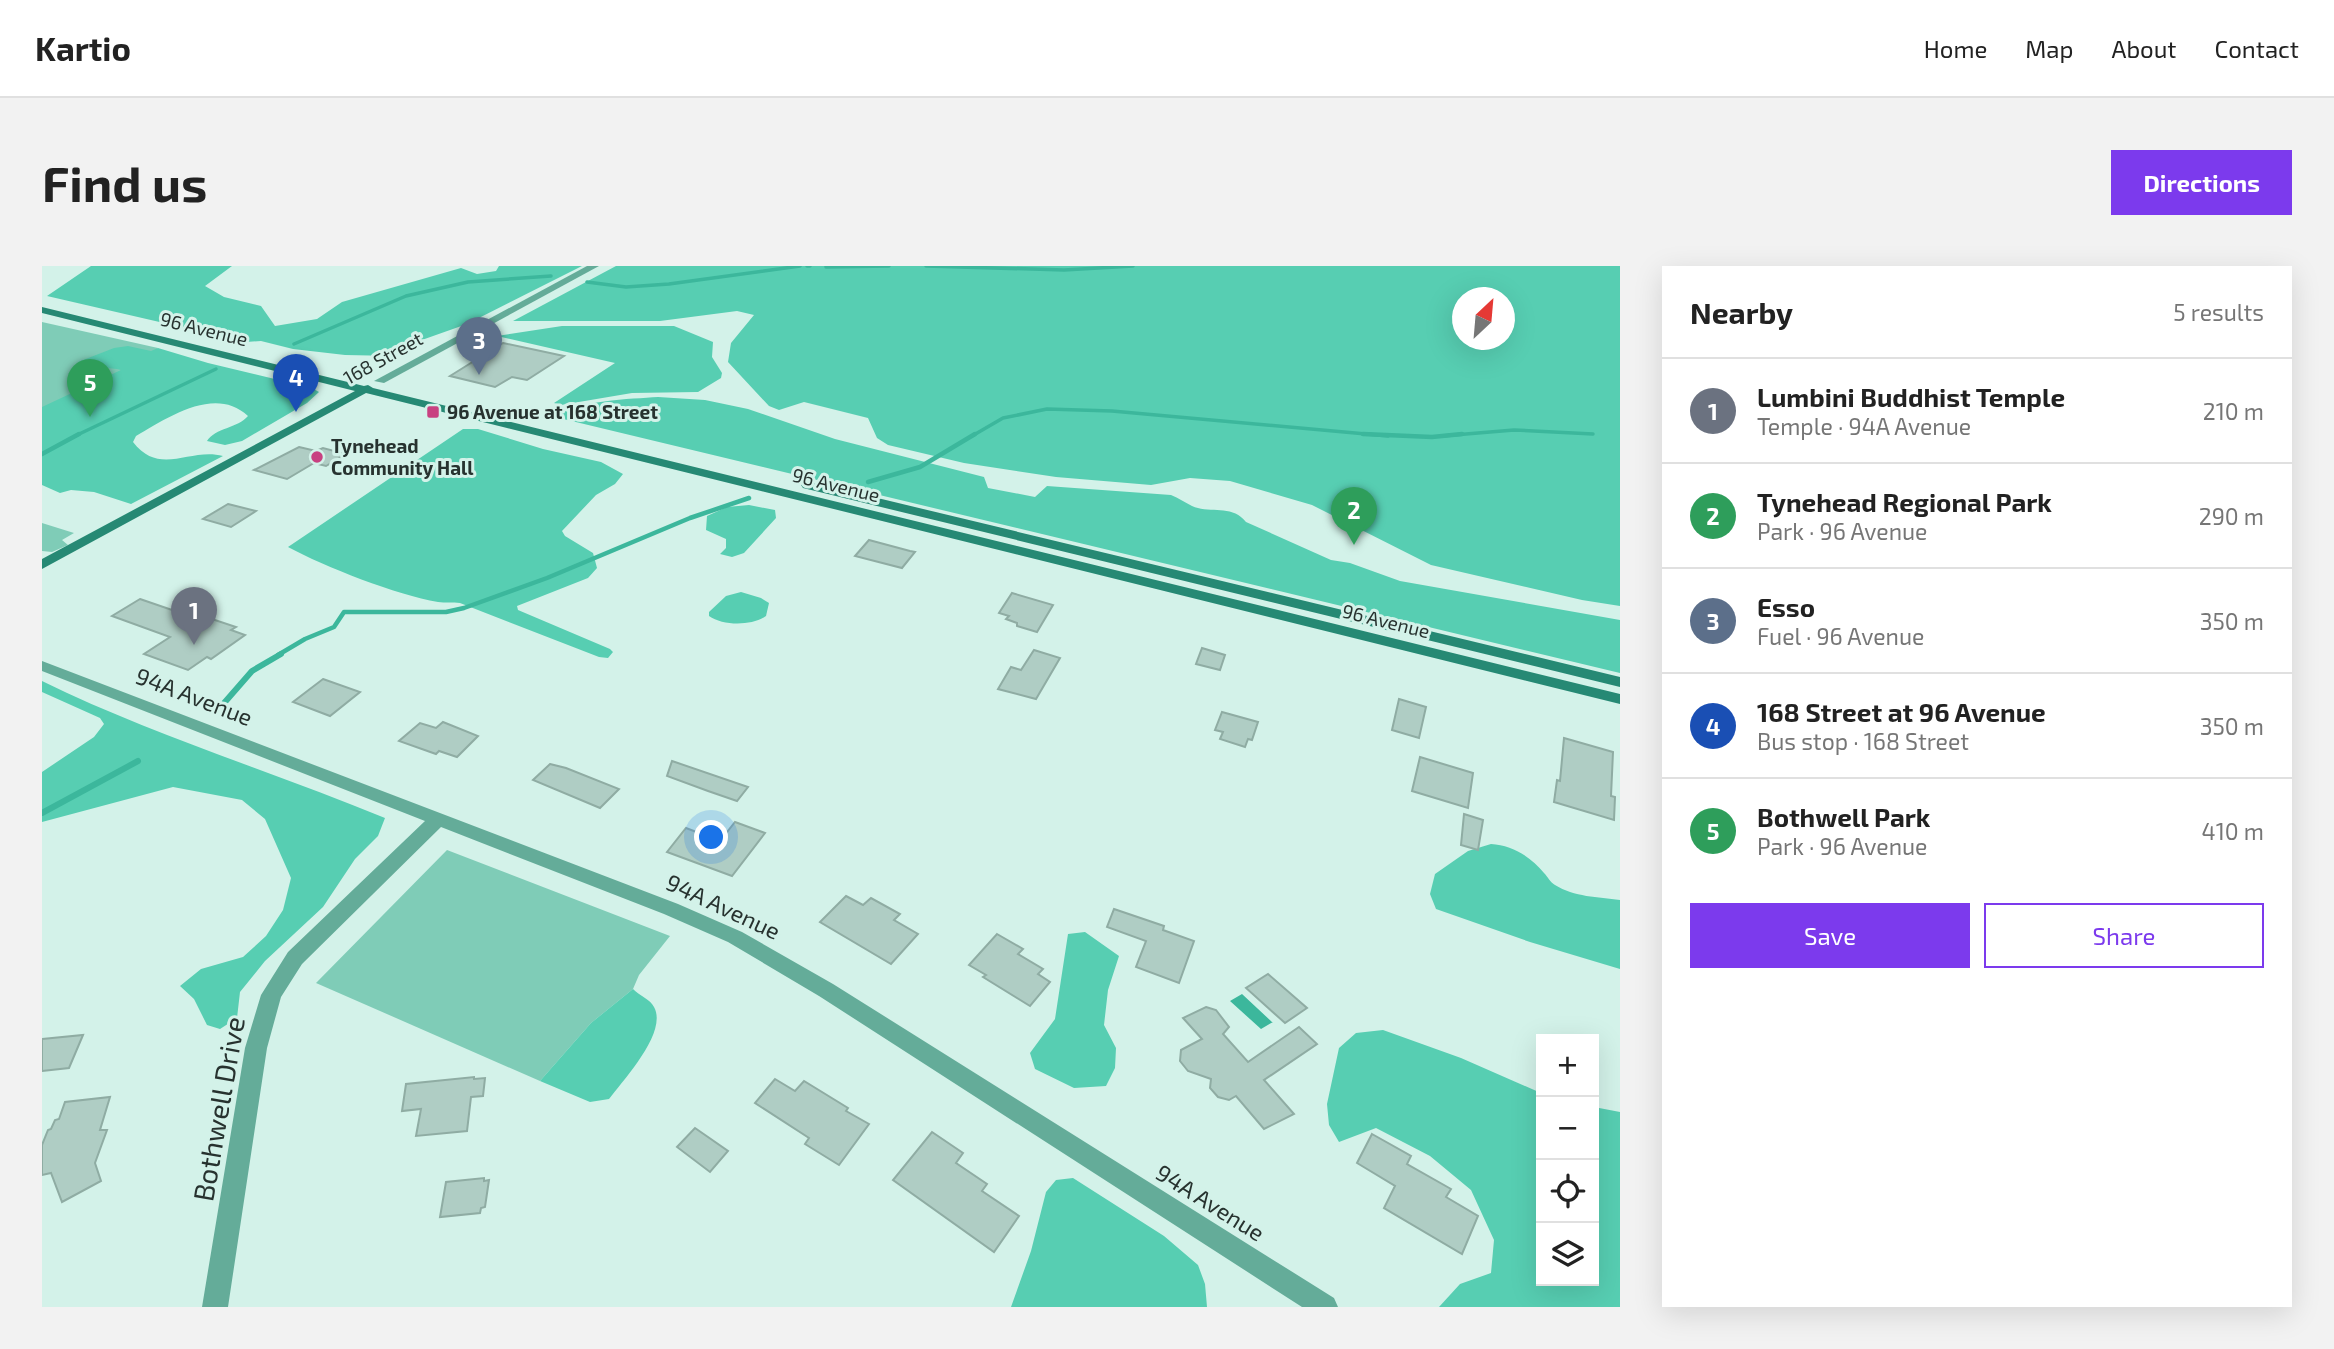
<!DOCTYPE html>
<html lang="en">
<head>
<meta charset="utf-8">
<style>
	:root { --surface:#fff; --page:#f2f2f2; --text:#222; --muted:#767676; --line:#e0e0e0; --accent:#7c3aed }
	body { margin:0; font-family:"Exo 2",sans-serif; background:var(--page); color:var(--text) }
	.controls { position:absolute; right:21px; bottom:21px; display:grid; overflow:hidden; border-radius:0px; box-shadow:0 7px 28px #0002 }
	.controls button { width:63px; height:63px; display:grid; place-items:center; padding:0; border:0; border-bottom:2px solid var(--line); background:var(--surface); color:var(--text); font:35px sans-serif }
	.compass { position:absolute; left:1410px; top:21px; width:63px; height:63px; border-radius:50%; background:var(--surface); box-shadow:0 7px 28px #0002; rotate:26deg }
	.you { position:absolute; left:670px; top:572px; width:24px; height:24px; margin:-18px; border:5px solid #fff; border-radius:50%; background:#1a73e8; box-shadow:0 0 0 10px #1a73e833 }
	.badge { display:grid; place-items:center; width:46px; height:46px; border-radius:50%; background:var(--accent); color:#fff; font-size:23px; font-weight:700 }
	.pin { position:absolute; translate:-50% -58px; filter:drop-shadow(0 2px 4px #0008) }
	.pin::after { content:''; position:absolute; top:37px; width:24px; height:21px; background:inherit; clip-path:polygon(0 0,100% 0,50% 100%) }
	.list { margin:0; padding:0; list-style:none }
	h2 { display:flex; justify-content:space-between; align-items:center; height:91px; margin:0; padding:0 28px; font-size:30px }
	h2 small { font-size:23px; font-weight:400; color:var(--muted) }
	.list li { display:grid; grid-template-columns:46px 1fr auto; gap:21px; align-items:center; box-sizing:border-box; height:105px; padding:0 28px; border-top:2px solid var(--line) }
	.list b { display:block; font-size:26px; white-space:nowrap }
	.list p { margin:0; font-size:23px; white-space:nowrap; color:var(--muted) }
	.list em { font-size:23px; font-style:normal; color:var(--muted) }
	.actions { display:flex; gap:14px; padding:21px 28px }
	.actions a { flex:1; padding:16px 0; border:2px solid var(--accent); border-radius:0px; text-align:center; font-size:24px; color:var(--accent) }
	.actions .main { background:var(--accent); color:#fff }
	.icon { flex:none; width:38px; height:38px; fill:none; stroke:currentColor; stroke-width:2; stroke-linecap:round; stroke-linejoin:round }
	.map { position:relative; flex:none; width:1578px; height:1041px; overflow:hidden; border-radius:0px }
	header { display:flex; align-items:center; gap:42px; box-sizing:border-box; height:98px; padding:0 35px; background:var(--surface); border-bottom:2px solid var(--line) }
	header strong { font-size:33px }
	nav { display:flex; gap:38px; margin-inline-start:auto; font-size:24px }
	.intro { display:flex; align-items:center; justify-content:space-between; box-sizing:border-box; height:168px; padding:0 42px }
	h1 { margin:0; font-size:49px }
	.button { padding:18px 32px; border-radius:0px; background:var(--accent); color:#fff; font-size:24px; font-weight:700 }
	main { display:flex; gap:42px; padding:0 42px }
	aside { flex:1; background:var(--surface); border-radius:0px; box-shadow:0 7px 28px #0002 }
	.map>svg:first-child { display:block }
</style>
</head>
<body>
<header>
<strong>Kartio</strong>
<nav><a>Home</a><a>Map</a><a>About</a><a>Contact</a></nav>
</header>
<div class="intro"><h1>Find us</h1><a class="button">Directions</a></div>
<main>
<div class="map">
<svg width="1578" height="1041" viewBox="0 0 1578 1041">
	<rect width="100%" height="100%" fill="#d3f2e9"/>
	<!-- green -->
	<g fill="#7fccb7">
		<polygon points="0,56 116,82 0,198"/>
		<polygon points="0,257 32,267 20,274 26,279 10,286 0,285"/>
		<polygon points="405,584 628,670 597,709 591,723 549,757 498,815 274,717"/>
	</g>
	<!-- forest -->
	<g fill="#57ceb2" fill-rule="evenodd">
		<polygon points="49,0 190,0 163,20 182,31 219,40 233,60 275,53 300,36 419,2 435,8 454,5 457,0 540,0 425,58 377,75 376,79 353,90 303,89 251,83 219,75 204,76 5,30"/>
		<path d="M574 0H1578V340L1540 334 1389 299 1270 239 1188 215 1148 212 1109 219 1014 211 922 197 846 179 835 172 826 152 762 136 737 144 727 140 686 96 689 77 712 49 695 45 618 55H471ZM1420 32H1462V74H1420Z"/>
		<polygon points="520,60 632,60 671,76 670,91 680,107 679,112 656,126 590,127 519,139 512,137 573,97 455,70"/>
		<path d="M86 80 109 85 116 82 166 97 270 122 277 126 265 137 200 175 183 179 165 175C173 162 196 162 206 150 173 119 125 152 94 170L91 176C118 211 148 181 181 190L89 238 52 226 29 224 18 227 0 219V141L79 104C70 101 49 102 36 99V96L72 82Z"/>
		<path d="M616 131 663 134 706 143 793 173 942 211 946 222 993 231 1005 220 1129 229C1137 232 1142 236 1150 240 1168 248 1190 238 1204 256L1289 294 1308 297 1358 315 1578 354V407L513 151C534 134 589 133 616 131Z"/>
		<path d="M421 163H436L501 183 559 196 581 208 573 218 554 229 520 265 523 270 551 287 555 302 546 312 475 340 476 344 568 383 571 386 566 392 557 391 418 337C411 336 403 337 396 336 355 329 283 301 246 281Z"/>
		<polygon points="707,239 733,244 734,252 702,287 690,291 678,288 684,282 684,273 664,264 665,250 685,241"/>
		<path d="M699 326 719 332 727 337 724 350C710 360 681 360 667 350V346L684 330Z"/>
		<path d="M0 415C110 469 229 505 343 552L336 570 313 593 281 641 223 695 198 726 195 752 178 763 165 759 152 733 138 720 159 703 201 691 224 670 241 644 249 612 223 553 200 534 131 521 0 556V506L52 471 62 458 58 452 0 426Z"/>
		<path d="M1449 578C1470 579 1489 591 1502 607 1506 611 1508 616 1513 619 1532 631 1556 631 1578 634V703L1488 676 1394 643 1388 628 1393 608 1426 585Z"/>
		<polygon points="1043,666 1077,690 1066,724 1062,759 1074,782 1073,802 1064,820 1032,822 993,803 988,787 1013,753 1026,668"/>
		<path d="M591 723C598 730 608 733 612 741 626 766 582 813 567 833L548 836 498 815 549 757Z"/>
		<polygon points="1341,764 1419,792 1499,827 1499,1015 1552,1015 1552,841 1578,846 1578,1041 1397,1041 1418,1018 1449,1007 1452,974 1429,924 1388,890 1334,862 1297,876 1287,859 1285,838 1297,782 1314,767"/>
		<polygon points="1031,912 1122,970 1156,999 1163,1018 1165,1041 969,1041 989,985 1004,926 1014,914"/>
	</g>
	<!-- water -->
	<polygon fill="#3cb79c" points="1200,728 1230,756 1231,756 1219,763 1188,735"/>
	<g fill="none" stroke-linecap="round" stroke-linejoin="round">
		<!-- stream-far2 -->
		<g stroke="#3cb79c" stroke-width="3.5">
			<polyline points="765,0 768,0"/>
			<polyline points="884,0 1022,4 1091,0"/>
			<polyline points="784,1 847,0"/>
			<polyline points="545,16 584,21 627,18 758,0"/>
			<polyline points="252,78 364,30 426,16 509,10"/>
			<polyline points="33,170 174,103"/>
			<polyline points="930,170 961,152 1005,143 1070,145 1346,170"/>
			<polyline points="1400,170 1472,164 1551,168"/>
		</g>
		<!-- stream-far1 -->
		<g stroke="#3cb79c" stroke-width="4.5">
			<polyline points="1321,168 1390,171 1420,168"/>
			<polyline points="0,188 37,168"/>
			<polyline points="826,216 878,201 933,168"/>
			<polyline points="236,389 263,373 292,361 302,346 404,346 422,342 505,312 648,252 707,232"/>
		</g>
		<!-- stream -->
		<g stroke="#3cb79c" stroke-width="6">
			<polyline points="176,444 210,405 239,388"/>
			<polyline points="0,547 96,495"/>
		</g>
	</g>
	<!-- building -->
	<g fill="#afcdc4" stroke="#8faca3" stroke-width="2">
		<polygon points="461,77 522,90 485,114 470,111 453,121 408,110"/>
		<polygon points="257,181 274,185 281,182 304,188 284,200 272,197 245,213 212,204"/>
		<polygon points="186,238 214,245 189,261 161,253"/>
		<polygon points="827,274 868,285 873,286 860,302 813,290"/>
		<polygon points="970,327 1011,339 995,366 975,360 975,357 964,353 967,350 957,347"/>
		<polygon points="98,333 162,355 170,353 194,361 189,364 203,369 169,393 165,391 146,404 102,388 128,371 70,350"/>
		<polygon points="1160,382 1183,389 1178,404 1154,398"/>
		<polygon points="992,384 1018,392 994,433 956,423 969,401 979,404"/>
		<polygon points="281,413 318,426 288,450 251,436"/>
		<polygon points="1357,433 1384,441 1377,472 1350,464"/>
		<polygon points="1180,446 1216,456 1210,474 1206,473 1203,481 1178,473 1181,466 1173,464"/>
		<polygon points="401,456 436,470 415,491 397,485 394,488 357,475 378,457 394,462"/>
		<polygon points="1522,472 1571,486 1569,530 1573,531 1572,554 1512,536 1515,514 1518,515"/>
		<polygon points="1378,491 1431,507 1426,542 1370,525"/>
		<polygon points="630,495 706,521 695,535 666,525 625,510"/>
		<polygon points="508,498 524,502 577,523 558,542 491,514"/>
		<polygon points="1422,548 1441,554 1436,584 1419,579"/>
		<polygon points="693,556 723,567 690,610 625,586 644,562 678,575"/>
		<polygon points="804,630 821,639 829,632 858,648 852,654 876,668 849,698 778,656"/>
		<polygon points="1072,643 1122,660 1121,664 1152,675 1137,717 1094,701 1104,675 1065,661"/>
		<polygon points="955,668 981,683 976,688 1001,703 996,708 1008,716 988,740 941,711 944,709 927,699"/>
		<polygon points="1226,708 1265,742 1243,757 1204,722"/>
		<polygon points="1164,741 1174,744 1187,761 1181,768 1206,796 1257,761 1275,778 1222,814 1252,848 1222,863 1194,830 1187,834 1176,831 1168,822 1169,813 1146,805 1138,795 1139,784 1160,773 1141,752"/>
		<polygon points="41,769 27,802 0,805 0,773"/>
		<polygon points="432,811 432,813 443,812 441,830 429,831 425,865 374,870 379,843 360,845 364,818"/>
		<polygon points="733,813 753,825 762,815 806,842 804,845 827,858 797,899 763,878 767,872 713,837"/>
		<polygon points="68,831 58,864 65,864 53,897 59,915 20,936 9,907 0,909 0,879 6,864 9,863 13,854 17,853 23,836"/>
		<polygon points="653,862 686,885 668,906 635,881"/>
		<polygon points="890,866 921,887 914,897 945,918 940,925 977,950 952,986 851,914"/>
		<polygon points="1330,868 1369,890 1365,898 1409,923 1404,931 1436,950 1420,988 1342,942 1353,920 1315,897"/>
		<polygon points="442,912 442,915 447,914 443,941 439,942 438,947 398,951 404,916"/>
	</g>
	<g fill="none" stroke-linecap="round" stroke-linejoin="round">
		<!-- street -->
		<g fill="#64ac99" fill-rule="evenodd">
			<polygon points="545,0 557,0 342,117 332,115"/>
			<polygon points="0,395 636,638 700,666 791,718 1292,1032 1296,1041 1260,1041 777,730 686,676 622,648 399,561 260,698 239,731 225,782 186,1041 160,1041 203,782 219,729 246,686 383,555 0,405"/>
		</g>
		<!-- secondary -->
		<g fill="#268974" fill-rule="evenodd">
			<polygon points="0,41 322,120 326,119 331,122 1578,428 1578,438 324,127 0,303 0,293 313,125 0,47"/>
			<polygon points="765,215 1578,411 1578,421 761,222 759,219"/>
		</g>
	</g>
	<!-- markers -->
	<g fill="#c84181" stroke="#d3f2e9" stroke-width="2.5">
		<rect x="384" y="139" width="14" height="14" rx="3.5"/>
		<circle cx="275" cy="191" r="7"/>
	</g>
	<g text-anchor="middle" stroke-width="6" stroke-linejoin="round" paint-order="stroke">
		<!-- far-street labels -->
		<g font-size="19" fill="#27322f" stroke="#d3f2e9">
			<text transform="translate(162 63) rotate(14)" y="7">96 Avenue</text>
			<text transform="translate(341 92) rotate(-29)" y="7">168 Street</text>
			<text transform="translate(794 219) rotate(14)" y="7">96 Avenue</text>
			<text transform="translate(1344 355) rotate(14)" y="7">96 Avenue</text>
		</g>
		<!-- far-poi labels -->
		<g font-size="19" font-weight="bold" fill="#27322f" stroke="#d3f2e9" text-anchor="start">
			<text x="405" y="153">96 Avenue at 168 Street</text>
			<text x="289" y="187">Tynehead<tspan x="289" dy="22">Community Hall</tspan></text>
		</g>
		<!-- street labels -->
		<g font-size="23" fill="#27322f" stroke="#d3f2e9">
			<text transform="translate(152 431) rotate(21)" y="8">94A Avenue</text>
			<text transform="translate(681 641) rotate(25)" y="8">94A Avenue</text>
			<text transform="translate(1168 937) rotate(32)" y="8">94A Avenue</text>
		</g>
		<!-- near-street labels -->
		<g font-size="28" fill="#27322f" stroke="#d3f2e9">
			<text transform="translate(177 843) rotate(-80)" y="10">Bothwell Drive</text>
		</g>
	</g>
</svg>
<div class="controls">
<button>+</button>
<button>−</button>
<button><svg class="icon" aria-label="locate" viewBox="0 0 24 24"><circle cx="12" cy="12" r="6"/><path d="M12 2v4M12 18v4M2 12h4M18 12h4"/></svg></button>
<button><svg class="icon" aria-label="layers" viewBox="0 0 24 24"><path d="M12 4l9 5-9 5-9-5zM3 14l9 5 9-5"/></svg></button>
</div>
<svg class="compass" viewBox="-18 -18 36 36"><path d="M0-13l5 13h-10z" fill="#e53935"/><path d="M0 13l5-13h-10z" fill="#767676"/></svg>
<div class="you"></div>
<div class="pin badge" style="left:152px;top:379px;background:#6b7280">1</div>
<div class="pin badge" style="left:1312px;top:279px;background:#2e9e5b">2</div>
<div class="pin badge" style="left:437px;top:109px;background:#5c6f8a">3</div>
<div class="pin badge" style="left:254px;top:146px;background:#1a4fb4">4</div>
<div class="pin badge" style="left:48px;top:151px;background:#2e9e5b">5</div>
</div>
<aside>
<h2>Nearby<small>5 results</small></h2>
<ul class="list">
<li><span class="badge" style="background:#6b7280">1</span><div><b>Lumbini Buddhist Temple</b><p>Temple · 94A Avenue</p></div><em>210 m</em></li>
<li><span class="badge" style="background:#2e9e5b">2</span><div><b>Tynehead Regional Park</b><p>Park · 96 Avenue</p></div><em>290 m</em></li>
<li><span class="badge" style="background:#5c6f8a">3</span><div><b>Esso</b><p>Fuel · 96 Avenue</p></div><em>350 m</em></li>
<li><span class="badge" style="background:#1a4fb4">4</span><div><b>168 Street at 96 Avenue</b><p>Bus stop · 168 Street</p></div><em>350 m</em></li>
<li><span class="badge" style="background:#2e9e5b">5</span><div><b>Bothwell Park</b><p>Park · 96 Avenue</p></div><em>410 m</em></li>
</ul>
<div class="actions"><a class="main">Save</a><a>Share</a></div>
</aside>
</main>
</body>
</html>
